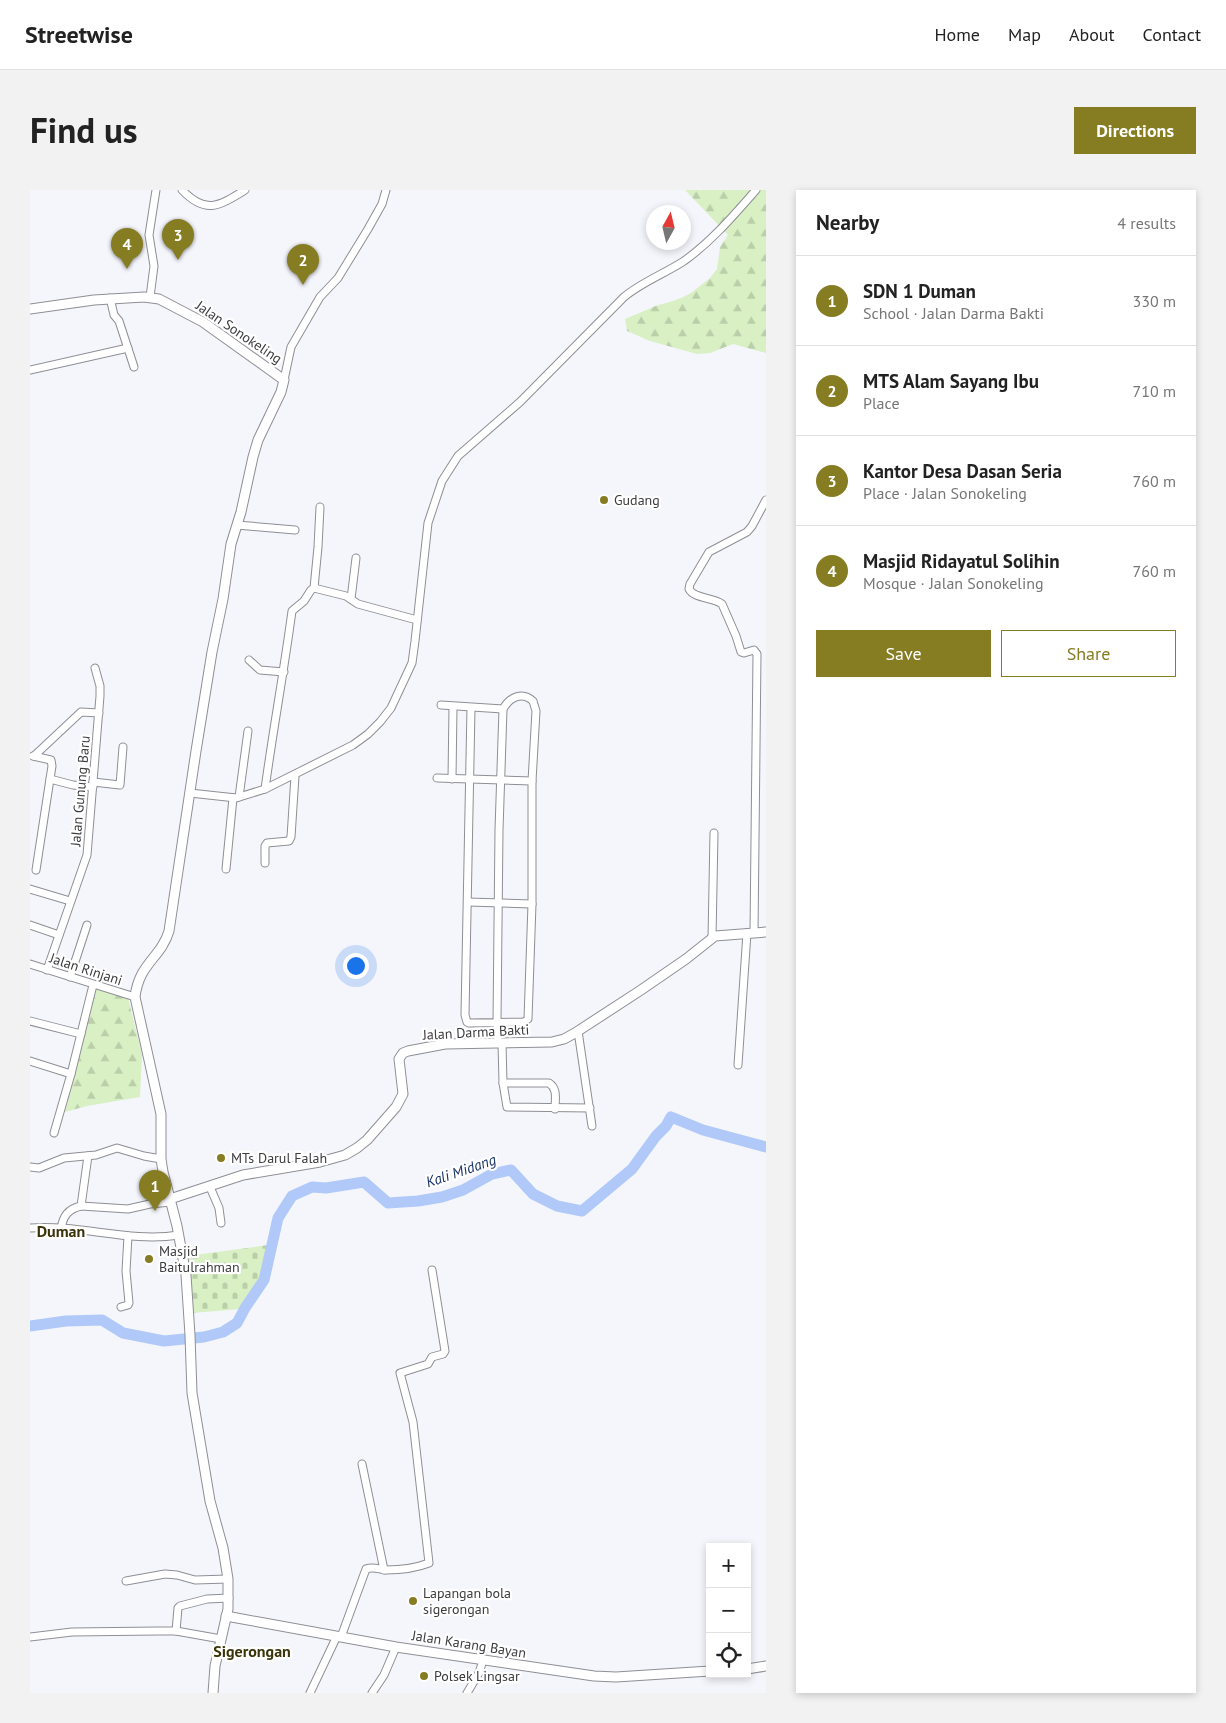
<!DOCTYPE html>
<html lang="en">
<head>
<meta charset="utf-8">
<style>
	:root { --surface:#fff; --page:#f2f2f2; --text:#222; --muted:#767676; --line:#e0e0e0; --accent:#867c22 }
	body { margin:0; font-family:"PT Sans",sans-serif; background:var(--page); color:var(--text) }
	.controls { position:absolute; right:15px; bottom:15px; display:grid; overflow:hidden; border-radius:0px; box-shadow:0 2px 8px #0003 }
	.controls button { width:45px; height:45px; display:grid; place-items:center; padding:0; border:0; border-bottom:1px solid var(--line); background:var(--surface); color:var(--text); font:25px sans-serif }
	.compass { position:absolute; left:616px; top:15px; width:45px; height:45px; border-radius:50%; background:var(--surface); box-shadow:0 2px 8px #0003; rotate:8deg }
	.you { position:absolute; left:325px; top:775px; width:18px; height:18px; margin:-12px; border:4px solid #fff; border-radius:50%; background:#1a73e8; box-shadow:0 0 0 8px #1a73e833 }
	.badge { display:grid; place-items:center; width:32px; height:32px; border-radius:50%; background:var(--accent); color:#fff; font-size:16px; font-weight:700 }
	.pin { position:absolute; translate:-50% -41px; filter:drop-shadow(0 1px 2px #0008) }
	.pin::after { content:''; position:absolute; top:26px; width:18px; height:15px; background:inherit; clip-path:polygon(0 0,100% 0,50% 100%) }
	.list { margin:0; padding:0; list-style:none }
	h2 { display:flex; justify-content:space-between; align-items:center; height:65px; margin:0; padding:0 20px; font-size:21px }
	h2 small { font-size:16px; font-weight:400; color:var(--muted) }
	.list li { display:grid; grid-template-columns:32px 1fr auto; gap:15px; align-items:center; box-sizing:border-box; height:90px; padding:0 20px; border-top:1px solid var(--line) }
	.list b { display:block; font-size:19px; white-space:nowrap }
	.list p { margin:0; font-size:16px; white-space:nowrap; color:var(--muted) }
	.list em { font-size:16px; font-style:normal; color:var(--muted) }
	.actions { display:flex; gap:10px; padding:15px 20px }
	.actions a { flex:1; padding:11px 0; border:1px solid var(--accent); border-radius:0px; text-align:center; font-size:18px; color:var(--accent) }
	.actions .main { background:var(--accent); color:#fff }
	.icon { flex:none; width:28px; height:28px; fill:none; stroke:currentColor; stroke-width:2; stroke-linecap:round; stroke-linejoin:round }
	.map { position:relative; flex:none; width:736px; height:1503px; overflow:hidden; border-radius:0px }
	header { display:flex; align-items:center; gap:30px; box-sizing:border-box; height:70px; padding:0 25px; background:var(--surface); border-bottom:1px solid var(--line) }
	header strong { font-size:24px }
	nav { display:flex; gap:28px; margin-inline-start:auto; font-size:18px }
	.intro { display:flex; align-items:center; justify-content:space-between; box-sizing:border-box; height:120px; padding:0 30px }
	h1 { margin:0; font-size:35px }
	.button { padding:12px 22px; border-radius:0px; background:var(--accent); color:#fff; font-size:18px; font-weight:700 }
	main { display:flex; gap:30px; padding:0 30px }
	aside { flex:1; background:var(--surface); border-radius:0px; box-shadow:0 2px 8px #0003 }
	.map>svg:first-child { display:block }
</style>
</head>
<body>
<header>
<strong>Streetwise</strong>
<nav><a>Home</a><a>Map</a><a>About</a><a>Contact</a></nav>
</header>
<div class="intro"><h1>Find us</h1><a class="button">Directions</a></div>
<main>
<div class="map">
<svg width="736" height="1503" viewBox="0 0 736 1503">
	<defs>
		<pattern id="forest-firs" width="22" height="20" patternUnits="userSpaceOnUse" patternTransform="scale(1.25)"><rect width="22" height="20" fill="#d8f0c4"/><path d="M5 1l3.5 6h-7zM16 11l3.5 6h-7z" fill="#bacfa9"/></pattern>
		<pattern id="cemetery-stones" width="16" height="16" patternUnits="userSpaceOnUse" patternTransform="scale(1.25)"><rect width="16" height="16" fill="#d8f0c4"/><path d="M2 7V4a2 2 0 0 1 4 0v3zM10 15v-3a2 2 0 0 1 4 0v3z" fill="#bacfa9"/></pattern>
	</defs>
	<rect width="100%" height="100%" fill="#f5f6fc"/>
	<!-- forest -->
	<g fill="url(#forest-firs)">
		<polygon points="655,0 736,0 736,163 703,154 680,163 667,164 620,151 597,141 595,129 628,115 640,112 651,108 661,103 680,88 687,79 690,57 698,45"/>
		<polygon points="67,796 98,808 112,864 110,907 57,916 35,922"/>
	</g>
	<!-- cemetery -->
	<polygon fill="url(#cemetery-stones)" points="238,1055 231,1090 211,1119 162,1123 157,1066"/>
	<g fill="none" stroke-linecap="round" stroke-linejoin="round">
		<!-- river -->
		<polyline stroke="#b0c9f9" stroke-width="11" points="0,1136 36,1131 72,1130 93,1143 134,1151 174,1147 193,1142 207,1133 215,1118 234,1090 248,1028 262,1006 282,997 296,998 334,992 358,1013 388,1011 412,1007 433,1000 462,984 481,980 503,1004 527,1016 552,1021 602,979 626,946 636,936 641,927 673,940 736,957"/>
		<defs>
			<g id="minor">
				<path d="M152 0C176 25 189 16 215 0"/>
				<polyline points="120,107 124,76 119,45 126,0"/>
				<polyline points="80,108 84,125 89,131 104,177"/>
				<polyline points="0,180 98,158"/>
				<polyline points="254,190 261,157 290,107 308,88 338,39 352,14 356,0"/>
				<polyline points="207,335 265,340"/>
				<polyline points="284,398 316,406 328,414 387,430"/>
				<polyline points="321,409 326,368"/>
				<polyline points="219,470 230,480 254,482"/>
				<polyline points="411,515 473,519"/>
				<path d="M441 518 435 825 437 832 439 833 494 832 498 829 502 714V591L506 521 503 511C492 501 480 507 473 519L469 640 467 832 468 853"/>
				<polyline points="3,566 21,570 22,576 20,589"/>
				<polyline points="4,566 51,522 69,523"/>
				<polyline points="407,588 502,591"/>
				<polyline points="422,589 423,517"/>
				<polyline points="63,592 90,595 93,557"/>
				<path d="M235 599C243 540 254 481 262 421L274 411 281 400 284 398 288 357 290 317"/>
				<path d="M160 603 206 608 235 599 323 555 338 544 350 532 361 518 382 473 385 451 398 333 412 291 428 266 490 212 594 107C612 92 634 84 654 71 682 51 703 26 726 0"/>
				<polyline points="209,607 218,541"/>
				<polyline points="235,673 235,656 237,653 259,651 261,647 265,586"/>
				<polyline points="196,679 203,608"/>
				<polyline points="6,680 20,589 43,595 63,597"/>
				<polyline points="0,699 40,711"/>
				<polyline points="438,712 502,714"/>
				<polyline points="0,735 29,745"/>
				<path d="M724 743 727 464 724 460 714 463 711 462 706 446 692 414C683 407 664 409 659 399L660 394 679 362 717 342 722 336 736 310"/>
				<polyline points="682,748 684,643"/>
				<polyline points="0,774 105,807"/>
				<polyline points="17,780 57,665 70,506 70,496 65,478"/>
				<polyline points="40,787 57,735"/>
				<polyline points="0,831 51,844"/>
				<polyline points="548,841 562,936"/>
				<polyline points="472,853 473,893 477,917 560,918"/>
				<polyline points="0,871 41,884"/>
				<polyline points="708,875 717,743"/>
				<path d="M473 893H519C528 899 525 909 525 919"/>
				<polyline points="24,943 41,884 63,795"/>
				<polyline points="0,977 9,978 34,968 66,965 87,958 114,966 131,969"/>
				<polyline points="180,997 189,1018 191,1033"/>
				<polyline points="51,1016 98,1019 120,1014 141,1012"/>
				<path d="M0 1038C50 1034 99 1053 149 1045"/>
				<path d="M31 1039C33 1026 38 1019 51 1016L58 966"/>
				<polyline points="91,1117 98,1115 99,1113 96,1081 98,1046"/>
				<polyline points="332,1274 354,1380"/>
				<polyline points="96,1391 135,1384 147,1385 165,1390 198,1389"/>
				<polyline points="146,1441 148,1418 150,1416 177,1409 199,1408"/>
				<polyline points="0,1447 42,1442 128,1441 146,1441 191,1449"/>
				<path d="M311 1447 336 1379C343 1376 348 1379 356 1380 370 1380 386 1378 399 1373L383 1232 370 1183 398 1174 402 1167 413 1164 415 1161 402 1080"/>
				<polyline points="280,1503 307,1446"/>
				<polyline points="342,1503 354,1485 366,1457"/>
				<polyline points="437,1503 449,1483 453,1470"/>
			</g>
			<g id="tertiary">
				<path d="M0 119 64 110 114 107 129 109 173 132 254 190 251 202 228 250 223 267 211 322 201 354 193 409 182 462 166 561 139 741C131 768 109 773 105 807L131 924V969L133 982 147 1036 156 1085 160 1145 162 1203 180 1311 193 1358 198 1389V1419L185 1476 183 1503"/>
				<polyline points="140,1009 213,985 290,972 315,965 327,958 337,950 366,917 373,904 369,869 373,863 378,861 415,854 522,852 534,849 545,843 611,800 656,769 685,746 736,742"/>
				<polyline points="196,1426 366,1457 564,1486 586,1487 680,1481"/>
				<polyline points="717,1479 736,1476"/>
			</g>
		</defs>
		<!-- minor casing -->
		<use href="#minor" stroke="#8e8f95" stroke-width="9"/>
		<!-- tertiary casing -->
		<use href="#tertiary" stroke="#8e8f95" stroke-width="11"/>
		<!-- minor -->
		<use href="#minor" stroke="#fff" stroke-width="7"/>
		<!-- tertiary -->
		<use href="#tertiary" stroke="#fff" stroke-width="9"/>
	</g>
	<!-- markers -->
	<g fill="#867c22" stroke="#fff" stroke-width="2">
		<circle cx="574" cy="310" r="5"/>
		<circle cx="191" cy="968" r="5"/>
		<circle cx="119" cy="1069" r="5"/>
		<circle cx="383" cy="1411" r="5"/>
		<circle cx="394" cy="1486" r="5"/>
	</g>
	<g text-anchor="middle" stroke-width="4.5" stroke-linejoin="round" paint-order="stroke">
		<!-- street labels -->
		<g font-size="14" fill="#3c3c3f" stroke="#fff">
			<text transform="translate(209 142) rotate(34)" y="5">Jalan Sonokeling</text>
			<text transform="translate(50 601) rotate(-85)" y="5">Jalan Gunung Baru</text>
			<text transform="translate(56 779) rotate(18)" y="5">Jalan Rinjani</text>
			<text transform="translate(446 842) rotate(-3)" y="5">Jalan Darma Bakti</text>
			<text transform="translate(439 1454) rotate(9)" y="5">Jalan Karang Bayan</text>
		</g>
		<!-- poi labels -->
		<g font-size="14" fill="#3c3c3f" stroke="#fff" text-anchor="start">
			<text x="584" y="315">Gudang</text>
			<text x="201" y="973">MTs Darul Falah</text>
			<text x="129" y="1066">Masjid<tspan x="129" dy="16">Baitulrahman</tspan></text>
			<text x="393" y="1408">Lapangan bola<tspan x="393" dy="16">sigerongan</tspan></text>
			<text x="404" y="1491">Polsek Lingsar</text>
		</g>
		<!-- water labels -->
		<g font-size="15" font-style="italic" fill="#18336b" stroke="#fff">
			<text transform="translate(431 981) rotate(-19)" y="5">Kali Midang</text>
		</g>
		<!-- quarter labels -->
		<g font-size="16" font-weight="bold" fill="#393409" stroke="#fff">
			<text x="31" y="1047">Duman</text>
			<text x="222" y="1467">Sigerongan</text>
		</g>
	</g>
</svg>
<div class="controls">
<button>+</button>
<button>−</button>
<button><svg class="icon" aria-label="locate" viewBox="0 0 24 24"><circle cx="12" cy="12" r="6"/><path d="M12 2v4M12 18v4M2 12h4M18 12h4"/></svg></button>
</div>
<svg class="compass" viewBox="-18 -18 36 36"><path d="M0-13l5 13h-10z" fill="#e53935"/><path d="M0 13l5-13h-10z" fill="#767676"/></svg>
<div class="you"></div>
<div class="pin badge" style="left:125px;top:1021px">1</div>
<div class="pin badge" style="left:273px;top:95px">2</div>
<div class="pin badge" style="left:148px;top:70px">3</div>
<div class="pin badge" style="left:97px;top:79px">4</div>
</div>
<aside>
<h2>Nearby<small>4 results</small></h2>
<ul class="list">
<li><span class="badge">1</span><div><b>SDN 1 Duman</b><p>School · Jalan Darma Bakti</p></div><em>330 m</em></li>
<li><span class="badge">2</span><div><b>MTS Alam Sayang Ibu</b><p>Place</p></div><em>710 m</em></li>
<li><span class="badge">3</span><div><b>Kantor Desa Dasan Seria</b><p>Place · Jalan Sonokeling</p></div><em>760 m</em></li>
<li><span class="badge">4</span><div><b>Masjid Ridayatul Solihin</b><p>Mosque · Jalan Sonokeling</p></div><em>760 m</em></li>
</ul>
<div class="actions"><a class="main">Save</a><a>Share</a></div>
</aside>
</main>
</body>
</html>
